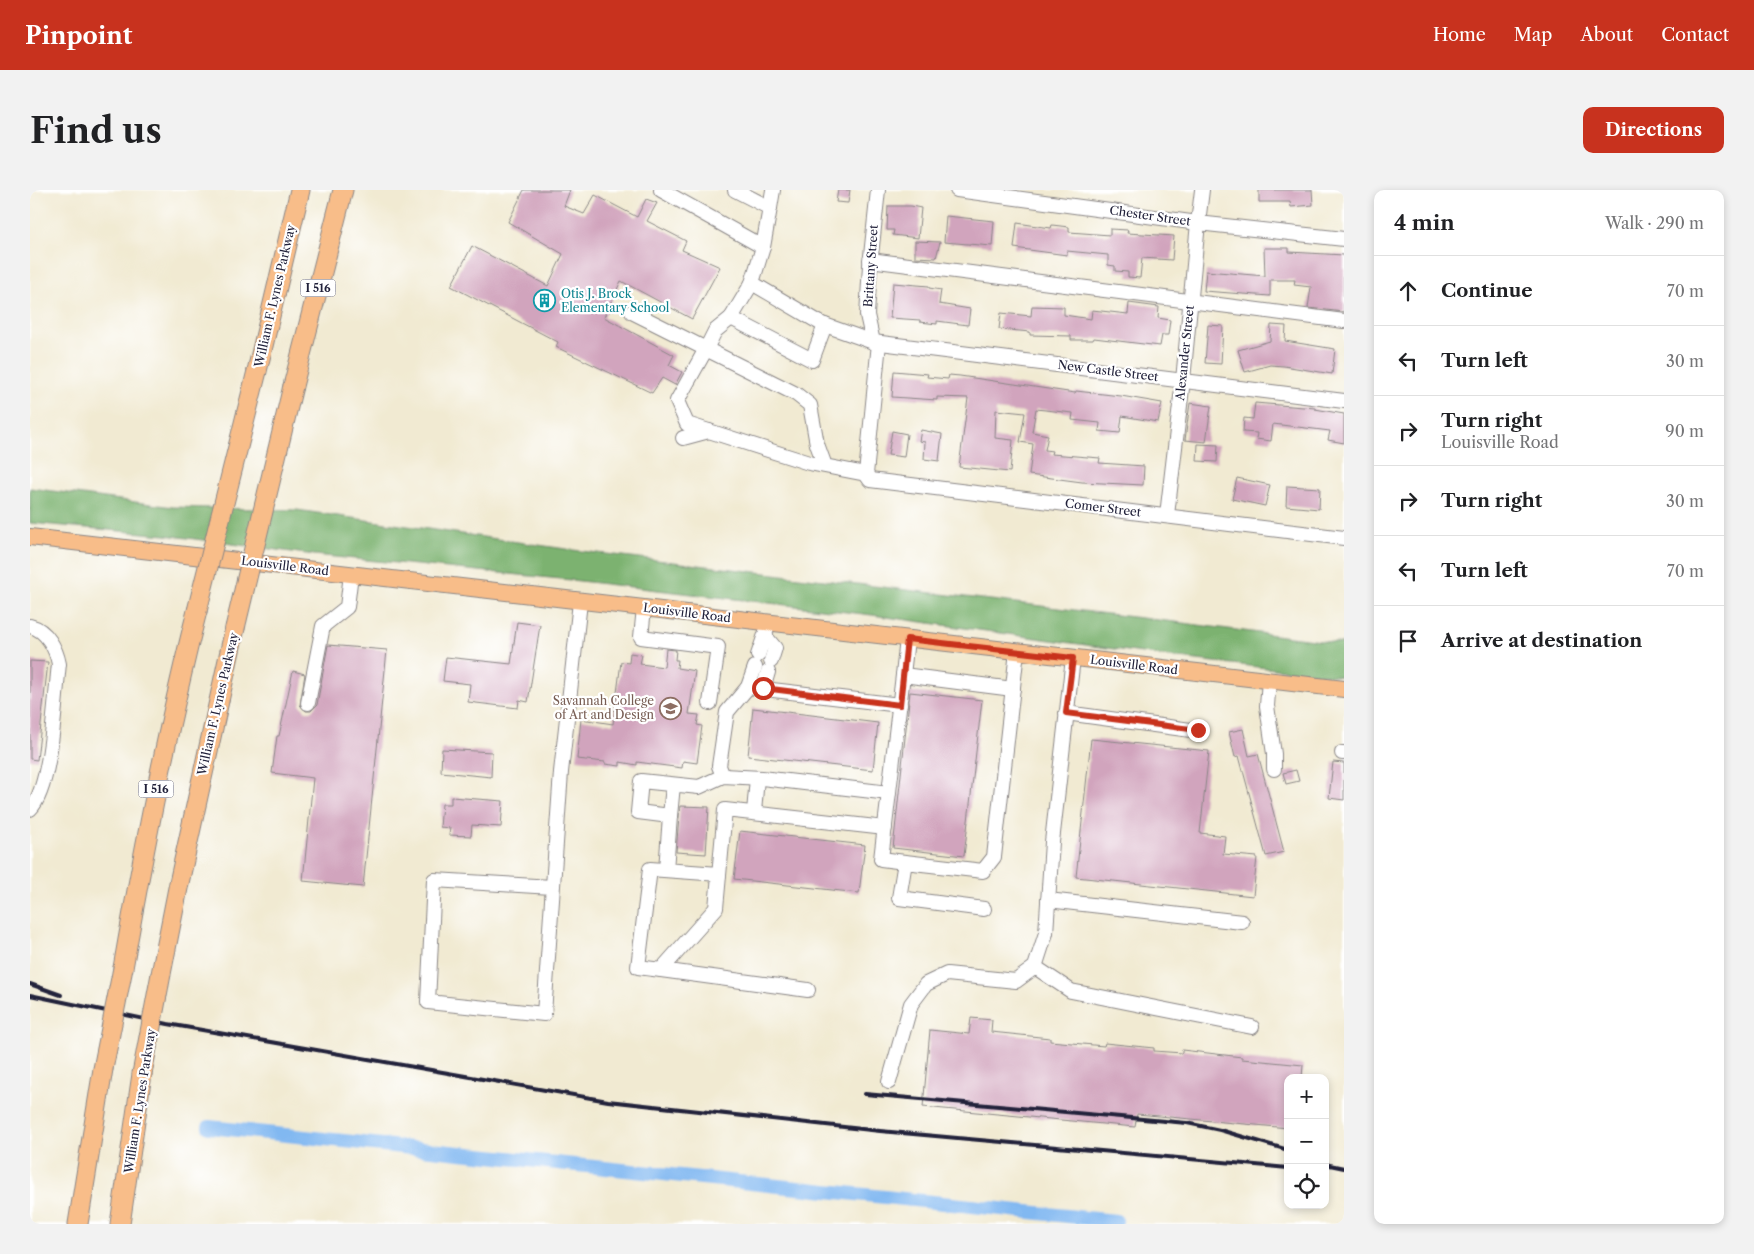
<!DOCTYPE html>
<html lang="en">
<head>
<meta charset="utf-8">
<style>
	:root { --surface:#fff; --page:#f2f2f2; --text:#202124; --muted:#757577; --line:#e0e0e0; --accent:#c8321e }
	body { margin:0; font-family:"Libre Caslon Text",serif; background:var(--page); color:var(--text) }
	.controls { position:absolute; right:15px; bottom:15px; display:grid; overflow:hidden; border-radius:10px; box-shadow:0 2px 8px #0003 }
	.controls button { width:45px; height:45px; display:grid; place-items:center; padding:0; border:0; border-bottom:1px solid var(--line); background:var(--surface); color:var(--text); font:25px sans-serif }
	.stop { position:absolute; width:15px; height:15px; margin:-11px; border:4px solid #c8321e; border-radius:50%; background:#fff }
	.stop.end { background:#c8321e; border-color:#fff; box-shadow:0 1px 5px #0008 }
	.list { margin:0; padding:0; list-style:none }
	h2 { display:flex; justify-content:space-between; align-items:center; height:65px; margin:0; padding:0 20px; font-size:21px }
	h2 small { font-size:16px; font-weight:400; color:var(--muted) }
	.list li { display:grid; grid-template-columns:32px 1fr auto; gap:15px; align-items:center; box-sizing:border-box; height:70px; padding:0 20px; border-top:1px solid var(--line) }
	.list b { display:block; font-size:19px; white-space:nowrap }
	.list p { margin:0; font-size:16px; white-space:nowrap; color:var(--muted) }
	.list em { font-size:16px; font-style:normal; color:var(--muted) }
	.icon { flex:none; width:28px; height:28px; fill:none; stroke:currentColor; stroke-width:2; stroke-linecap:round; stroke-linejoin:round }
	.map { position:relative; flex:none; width:1314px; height:1034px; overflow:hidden; border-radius:10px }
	header { display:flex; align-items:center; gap:30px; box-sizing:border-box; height:70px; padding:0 25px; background:var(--accent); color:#fff }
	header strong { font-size:24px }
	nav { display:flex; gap:28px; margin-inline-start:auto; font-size:18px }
	.intro { display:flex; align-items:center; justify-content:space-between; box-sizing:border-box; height:120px; padding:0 30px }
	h1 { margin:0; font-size:35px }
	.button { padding:12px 22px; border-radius:10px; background:var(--accent); color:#fff; font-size:18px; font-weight:700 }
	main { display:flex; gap:30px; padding:0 30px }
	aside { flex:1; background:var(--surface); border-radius:10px; box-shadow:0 2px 8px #0003 }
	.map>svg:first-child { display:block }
</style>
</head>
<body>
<header>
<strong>Pinpoint</strong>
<nav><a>Home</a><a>Map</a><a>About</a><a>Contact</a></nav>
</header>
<div class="intro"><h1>Find us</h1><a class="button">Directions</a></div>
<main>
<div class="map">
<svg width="1314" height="1034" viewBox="0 0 1314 1034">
	<rect width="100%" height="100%" fill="#fff"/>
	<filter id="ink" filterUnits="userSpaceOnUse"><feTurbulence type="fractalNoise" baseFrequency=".02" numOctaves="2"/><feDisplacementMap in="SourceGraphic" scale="10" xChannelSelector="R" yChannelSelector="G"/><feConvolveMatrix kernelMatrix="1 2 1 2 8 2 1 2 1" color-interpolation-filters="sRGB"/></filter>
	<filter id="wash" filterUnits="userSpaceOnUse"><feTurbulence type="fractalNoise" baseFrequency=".0096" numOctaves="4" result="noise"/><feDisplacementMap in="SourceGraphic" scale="20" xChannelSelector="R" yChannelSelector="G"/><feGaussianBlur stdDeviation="1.12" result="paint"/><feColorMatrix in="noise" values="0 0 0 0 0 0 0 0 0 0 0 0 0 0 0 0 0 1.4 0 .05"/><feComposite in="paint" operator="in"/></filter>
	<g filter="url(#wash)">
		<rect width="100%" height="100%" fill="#f1ead2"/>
		<!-- forest -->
		<polygon fill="#7cb26f" stroke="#4f6a55" points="0,298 143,317 267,320 543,360 1145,432 1314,454 1314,487 1141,467 842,425 541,390 284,365 135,345 0,333"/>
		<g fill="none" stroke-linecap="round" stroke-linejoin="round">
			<!-- canal -->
			<polyline stroke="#81b8f1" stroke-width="14" points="179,937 1086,1031"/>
		</g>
		<g id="blocks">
			<!-- building -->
			<g fill="#d1a4bd">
				<polygon points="494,0 540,0 534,16 554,24 565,5 607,27 616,9 627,13 617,31 656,51 652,60 690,77 662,129 591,91 574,127 644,165 639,175 652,182 645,195 632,188 622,203 526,157 528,152 421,96 442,56 518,96 533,64 478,32"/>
				<polygon points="808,0 820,0 818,13 806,12"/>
				<polygon points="1229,0 1282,0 1283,15 1261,17 1260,12 1229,12"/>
				<polygon points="858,16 881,16 891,18 888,48 863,45 864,40 857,40"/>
				<polygon points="916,26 964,31 962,56 914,52"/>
				<polygon points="987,33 1021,38 1022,35 1039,37 1039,42 1080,45 1080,39 1098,40 1097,43 1144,46 1142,70 1112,68 1110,88 1098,87 1098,82 1085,81 1085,76 1078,75 1078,65 1037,61 1037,65 984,58"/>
				<polygon points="885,51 910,52 906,68 885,67"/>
				<polygon points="1234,58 1259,58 1259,62 1314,65 1314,122 1278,118 1281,97 1264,95 1265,90 1240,90 1240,106 1174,101 1176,81 1235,86"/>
				<polygon points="863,93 899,96 899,98 911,100 909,114 940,119 938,135 907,131 907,134 890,132 890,130 860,128"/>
				<polygon points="1099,113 1129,117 1128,128 1140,130 1138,145 1132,145 1130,156 1064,148 1063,150 1041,150 1041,146 1000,145 1000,142 969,139 971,123 1001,126 1002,116 1034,117 1034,125 1061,129 1062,120 1098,124"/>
				<polygon points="1178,135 1193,136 1191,174 1175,173"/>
				<polygon points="1241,135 1256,136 1255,151 1305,159 1302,184 1254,176 1240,175 1215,182 1208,160 1240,151"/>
				<polygon points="864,181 898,184 897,187 918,189 919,185 930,186 1045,203 1046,201 1091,206 1132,213 1128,232 1092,226 1090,243 1069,241 1070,233 1042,230 1043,223 1006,219 1002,242 1018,245 1015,260 1022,261 1021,264 1070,268 1069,273 1114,276 1113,295 1052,292 999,285 1003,254 990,252 995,223 966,220 965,248 983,250 980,282 929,277 938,208 907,207 907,210 862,207"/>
				<polygon points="1160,213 1181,216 1176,252 1155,250"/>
				<polygon points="1225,213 1285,218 1285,219 1314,224 1314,253 1298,250 1300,241 1243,234 1241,251 1226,249 1227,243 1213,242 1214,228 1223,229"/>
				<polygon points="891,240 912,244 909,271 894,269 895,252 889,251"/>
				<polygon points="862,241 877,244 874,267 858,265"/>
				<polygon points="1168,254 1188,255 1187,272 1167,271"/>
				<polygon points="1207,288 1240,295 1235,316 1202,309"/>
				<polygon points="1257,296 1290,298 1289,319 1256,316"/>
				<polygon points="487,432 510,435 498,512 489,510 488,518 438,512 440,494 413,491 416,467 481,474"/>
				<polygon points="298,455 357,460 333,697 273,691 283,588 242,583 247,546 249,546 263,481 275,484 270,515 276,521 281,521 287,515"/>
				<polygon points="636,459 646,460 645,470 648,470 647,478 665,481 659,524 669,525 667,535 672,536 667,573 653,571 652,578 607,572 607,575 590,572 590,576 575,574 575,572 547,569 551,529 583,534 591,472 599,473 600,463 612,465 610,474 634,477"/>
				<polygon points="0,471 18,472 7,570 0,569"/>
				<polygon points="880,502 952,510 934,666 863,658"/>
				<polygon points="723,518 848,533 843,580 718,566"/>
				<polygon points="1213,539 1219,566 1228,564 1254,662 1236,666 1209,566 1205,567 1199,542"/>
				<polygon points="1061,549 1179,561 1170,643 1195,646 1193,664 1227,667 1223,706 1046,687"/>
				<polygon points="412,559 462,562 461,587 411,582"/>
				<polygon points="1303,572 1314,573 1314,610 1299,608"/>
				<polygon points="1266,580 1269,591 1256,594 1253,583"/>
				<polygon points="421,607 473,611 471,637 442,635 441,646 419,645 420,638 410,637 412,614 421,614"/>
				<polygon points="650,616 679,617 676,664 646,662"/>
				<polygon points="710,641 835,655 829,703 704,689"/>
				<polygon points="941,828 962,830 961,842 1020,848 1020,851 1074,856 1075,853 1124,858 1124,861 1152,863 1152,860 1169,862 1212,867 1212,869 1273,875 1272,888 1258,888 1258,938 1107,924 1105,937 893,917 900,840 939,844"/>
			</g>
		</g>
	</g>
	<g filter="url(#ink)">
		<use href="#blocks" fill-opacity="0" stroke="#8a8686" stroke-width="1"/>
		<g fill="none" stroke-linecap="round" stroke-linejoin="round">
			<defs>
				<g id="minor">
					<polyline points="631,0 733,57"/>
					<polyline points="705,0 740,18 743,0"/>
					<polyline points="927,0 1168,33 1314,49"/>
					<polyline points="740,18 733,57 722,93 792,134 843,152 1314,211"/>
					<polyline points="840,70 1314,131"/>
					<polyline points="722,93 701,128 782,170 795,135"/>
					<polyline points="602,122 676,159 685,141 701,128"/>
					<polyline points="843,152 837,125 840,75 848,0"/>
					<polyline points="653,248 679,241"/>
					<polyline points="795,276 787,254 780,215 766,204 676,159 647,211 657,234 779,273 836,284"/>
					<polyline points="836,284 840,290 1314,348"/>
					<polyline points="836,284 849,153"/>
					<polyline points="1137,325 1153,190 1168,33 1172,0"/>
					<polyline points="614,418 611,447 688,457 680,513"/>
					<path d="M0 436C17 440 26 459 29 474 25 506 22 599 0 619"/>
					<polyline points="735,446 745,458 741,471"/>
					<polyline points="728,465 739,433"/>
					<polyline points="725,477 718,497 870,515"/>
					<polyline points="873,485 877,449"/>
					<polyline points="1239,490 1237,516 1244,564 1244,579"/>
					<polyline points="733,499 738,482"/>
					<polyline points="278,513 293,436 317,417 321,384"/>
					<polyline points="1036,523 1168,541"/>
					<polyline points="1312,563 1314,563"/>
					<polyline points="693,586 689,576 697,522 718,497"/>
					<polyline points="643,595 640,626 608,622 611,591 669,597 693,586 732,588 859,603"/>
					<polyline points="724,622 727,588"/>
					<polyline points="875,672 851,669 873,485 983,499"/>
					<polyline points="636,680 640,626"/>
					<polyline points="522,697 404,690 398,812 514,824 531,582 550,412"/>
					<polyline points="1018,710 1212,732"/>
					<polyline points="954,719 869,708 875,672 953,681 964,667 987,461"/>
					<polyline points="1005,777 1041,801 1222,837"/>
					<polyline points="631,780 608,777 620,679 689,684"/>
					<polyline points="778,800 631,780 686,718 695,620 855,638"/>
					<polyline points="859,892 881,814 896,794 917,784 986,791 1005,777 1016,743 1022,652 1043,468"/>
				</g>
				<polyline id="major" points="0,347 1314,499"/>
				<g id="highway">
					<polyline points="227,181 270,0"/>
					<polyline points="263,196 313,0"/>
					<path d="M93 778C114 658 137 539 167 421"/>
					<polyline points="131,784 149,693 205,438"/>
					<polyline points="48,1034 73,879"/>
					<polyline points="90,1034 112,884"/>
				</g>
			</defs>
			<!-- minor casing -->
			<use href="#minor" stroke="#8a8686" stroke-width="16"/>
			<!-- major casing -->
			<use href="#major" stroke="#8a8686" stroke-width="18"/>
			<!-- highway casing -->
			<use href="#highway" stroke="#8a8686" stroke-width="21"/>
			<!-- minor -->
			<use href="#minor" stroke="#fff" stroke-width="14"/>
			<!-- major -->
			<use href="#major" stroke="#f8bd89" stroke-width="16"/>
			<!-- highway -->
			<use href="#highway" stroke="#f8bd89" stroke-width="19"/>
			<!-- rail -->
			<g stroke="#22223b" stroke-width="4">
				<polyline points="0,794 31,805"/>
				<polyline points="0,805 138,834 578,911 850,941 1258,978"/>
				<polyline points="835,904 1157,933 1190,940 1258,960"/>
				<polyline points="1295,974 1314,978"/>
			</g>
			<defs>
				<g id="highway-bridge">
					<polyline points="167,421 227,181"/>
					<polyline points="205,438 263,196"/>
					<polyline points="73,879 93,778"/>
					<polyline points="112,884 131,784"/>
				</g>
			</defs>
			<!-- highway-bridge casing -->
			<use href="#highway-bridge" stroke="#8a8686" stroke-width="21" stroke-linecap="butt"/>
			<!-- highway-bridge -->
			<use href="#highway-bridge" stroke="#f8bd89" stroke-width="19"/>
		</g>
	</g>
	<g fill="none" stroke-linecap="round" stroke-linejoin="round" filter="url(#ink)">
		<!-- route -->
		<polyline stroke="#c8321e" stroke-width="6" points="733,498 870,515 877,449 1043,468 1036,523 1168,540"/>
	</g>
	<!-- icons -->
	<defs>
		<symbol id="building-ring" viewBox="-11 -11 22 22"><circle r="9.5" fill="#fff" stroke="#0f9aa8" stroke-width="1.5"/><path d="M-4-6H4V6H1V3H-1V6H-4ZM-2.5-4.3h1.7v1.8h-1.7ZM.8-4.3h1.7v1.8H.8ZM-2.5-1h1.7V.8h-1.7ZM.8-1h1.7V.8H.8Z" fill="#0f9aa8"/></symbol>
		<symbol id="university-ring" viewBox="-11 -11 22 22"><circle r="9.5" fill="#fff" stroke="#8d6e63" stroke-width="1.5"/><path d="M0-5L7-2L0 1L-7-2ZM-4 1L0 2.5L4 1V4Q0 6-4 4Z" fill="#8d6e63"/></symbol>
	</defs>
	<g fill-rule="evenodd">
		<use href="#building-ring" x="502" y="98" width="25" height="25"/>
		<use href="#university-ring" x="628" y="506" width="25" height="25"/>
	</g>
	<g text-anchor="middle" stroke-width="4.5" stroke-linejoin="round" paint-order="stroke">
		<!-- shield labels -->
		<g fill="#fff" stroke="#646476" stroke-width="1">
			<rect x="270.5" y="89.5" width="35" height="17" rx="4"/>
			<rect x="108.5" y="590.5" width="35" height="17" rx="4"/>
		</g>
		<g font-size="11" font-weight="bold" fill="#22223b">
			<text x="288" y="102">I 516</text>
			<text x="126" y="603">I 516</text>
		</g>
		<!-- street labels -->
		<g font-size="12" fill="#22223b" stroke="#fff">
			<text transform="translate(1120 26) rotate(8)" y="4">Chester Street</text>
			<text transform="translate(841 76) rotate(-86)" y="4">Brittany Street</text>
			<text transform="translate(245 106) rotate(-77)" y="4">William F. Lynes Parkway</text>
			<text transform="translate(1155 163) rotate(-84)" y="4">Alexander Street</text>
			<text transform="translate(1078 181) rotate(7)" y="4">New Castle Street</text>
			<text transform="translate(1073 318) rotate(7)" y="4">Comer Street</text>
			<text transform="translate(255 376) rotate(7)" y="4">Louisville Road</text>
			<text transform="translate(657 423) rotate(7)" y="4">Louisville Road</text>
			<text transform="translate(1104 475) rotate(7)" y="4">Louisville Road</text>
			<text transform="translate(188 514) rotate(-77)" y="4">William F. Lynes Parkway</text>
			<text transform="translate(110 911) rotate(-81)" y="4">William F. Lynes Parkway</text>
		</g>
		<!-- culture labels -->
		<g font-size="12" fill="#0d838f" stroke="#fff" text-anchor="start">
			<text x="531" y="108">Otis J. Brock<tspan x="531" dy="14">Elementary School</tspan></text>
		</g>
		<!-- education labels -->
		<g font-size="12" fill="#785e54" stroke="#fff" text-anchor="end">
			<text x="624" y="515">Savannah College<tspan x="624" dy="14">of Art and Design</tspan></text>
		</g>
	</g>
</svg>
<div class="controls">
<button>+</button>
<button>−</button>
<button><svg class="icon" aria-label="locate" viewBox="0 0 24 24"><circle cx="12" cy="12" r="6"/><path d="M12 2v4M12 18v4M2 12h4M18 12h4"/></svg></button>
</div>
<div class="stop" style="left:733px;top:498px"></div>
<div class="stop end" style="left:1168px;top:540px"></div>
</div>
<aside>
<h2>4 min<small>Walk · 290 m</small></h2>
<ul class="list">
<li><svg class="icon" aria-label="ahead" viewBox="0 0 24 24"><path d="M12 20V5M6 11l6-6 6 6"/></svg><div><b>Continue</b></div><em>70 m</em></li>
<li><svg class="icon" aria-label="left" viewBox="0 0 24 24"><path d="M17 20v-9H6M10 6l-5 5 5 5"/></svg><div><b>Turn left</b></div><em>30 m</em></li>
<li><svg class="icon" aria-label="right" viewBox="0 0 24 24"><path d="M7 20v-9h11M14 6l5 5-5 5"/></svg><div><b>Turn right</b><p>Louisville Road</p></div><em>90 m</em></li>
<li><svg class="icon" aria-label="right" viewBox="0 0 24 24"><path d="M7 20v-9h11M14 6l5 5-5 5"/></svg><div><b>Turn right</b></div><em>30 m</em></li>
<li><svg class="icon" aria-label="left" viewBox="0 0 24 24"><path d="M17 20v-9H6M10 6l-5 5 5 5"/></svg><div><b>Turn left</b></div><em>70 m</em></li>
<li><svg class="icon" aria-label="arrive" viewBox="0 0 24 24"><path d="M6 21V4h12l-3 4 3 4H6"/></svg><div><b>Arrive at destination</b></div></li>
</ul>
</aside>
</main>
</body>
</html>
